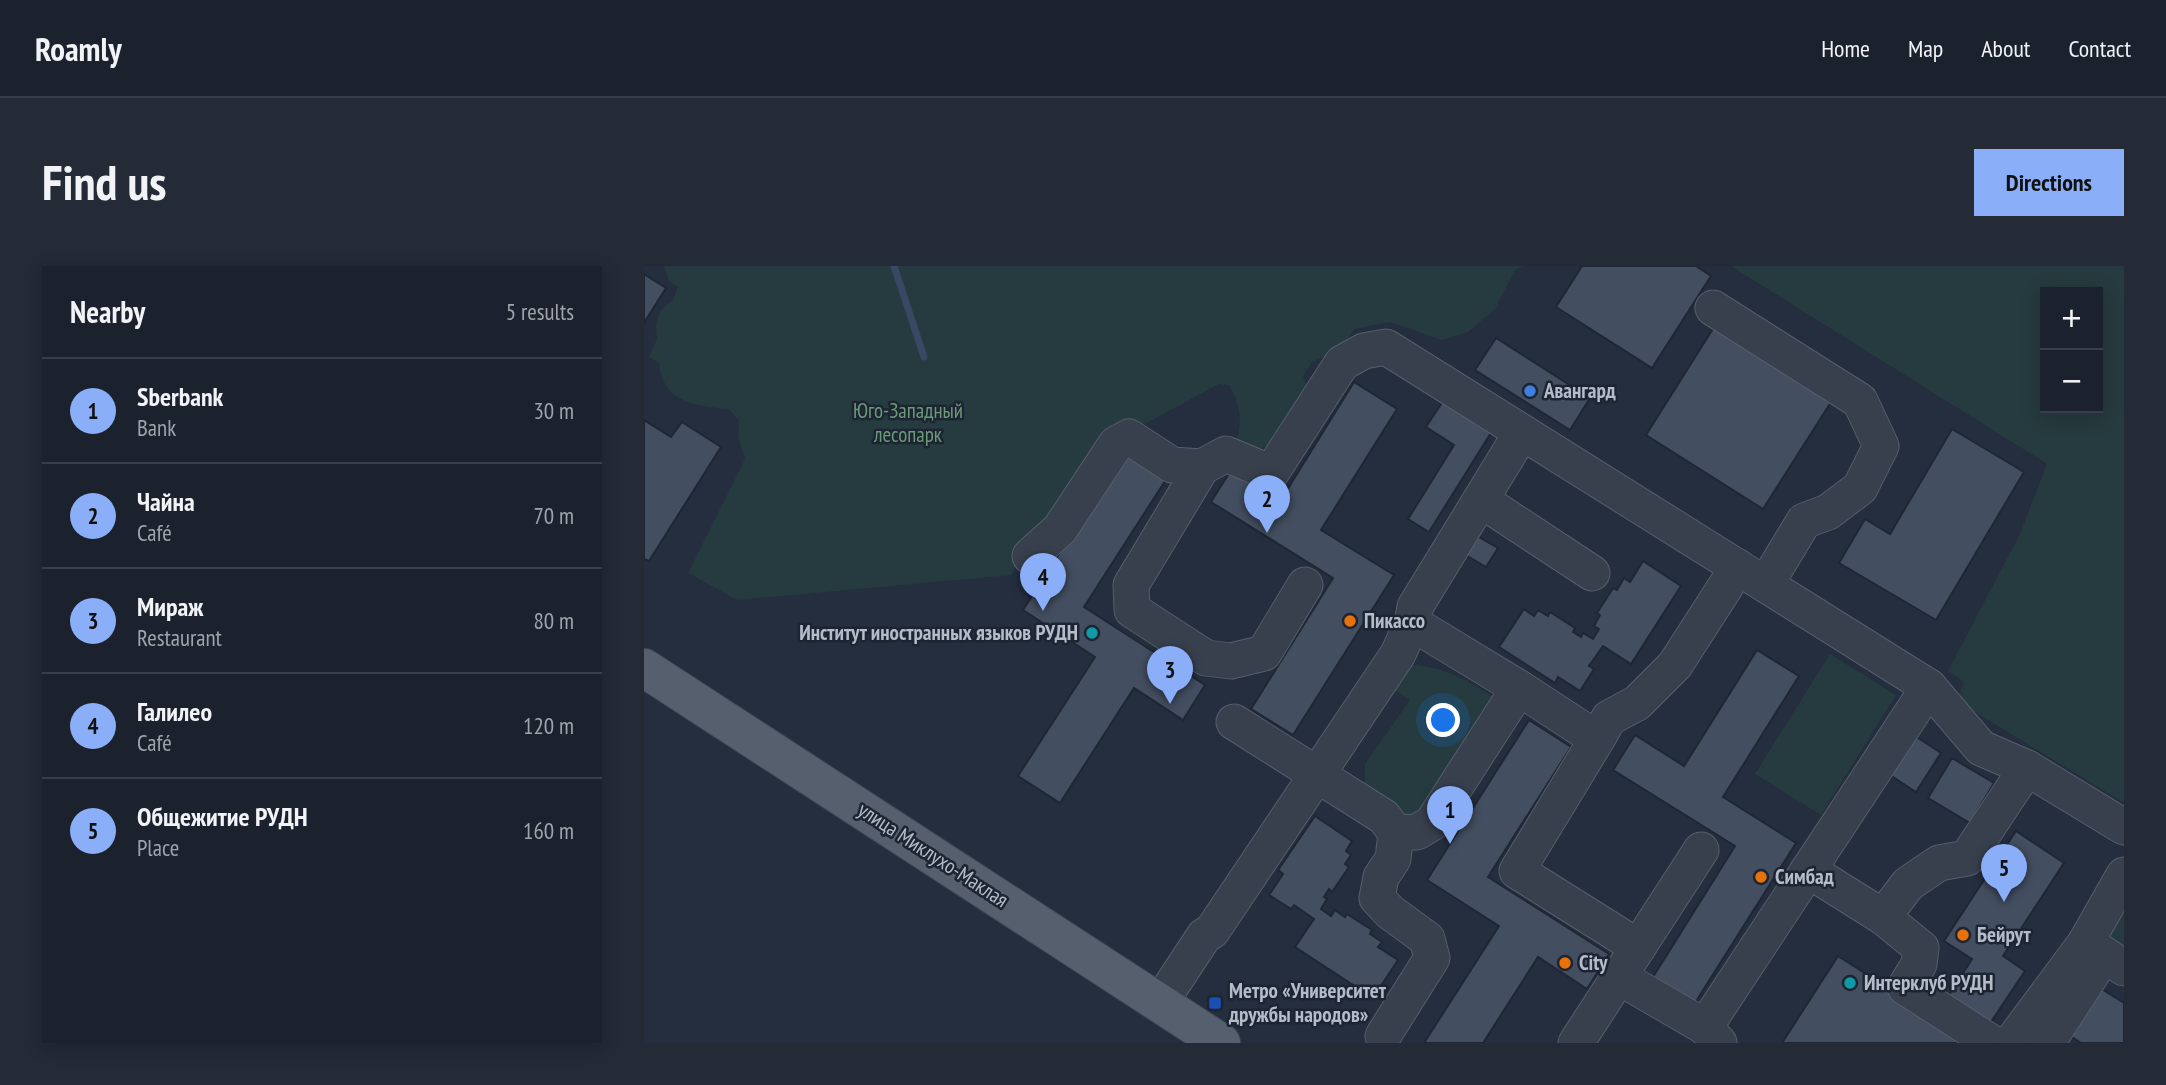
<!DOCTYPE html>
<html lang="en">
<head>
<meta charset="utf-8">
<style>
	:root { --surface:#1b222e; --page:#242a36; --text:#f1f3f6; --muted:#a0a4aa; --line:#393f4a; --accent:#8baef8 }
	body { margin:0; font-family:"PT Sans Narrow",sans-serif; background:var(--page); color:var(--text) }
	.controls { position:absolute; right:21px; top:21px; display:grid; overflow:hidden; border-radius:0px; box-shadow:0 4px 18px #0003 }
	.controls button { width:63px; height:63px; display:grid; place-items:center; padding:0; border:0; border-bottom:2px solid var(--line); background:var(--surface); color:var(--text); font:35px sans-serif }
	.you { position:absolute; left:800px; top:455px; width:24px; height:24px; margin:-18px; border:5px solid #fff; border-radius:50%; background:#1a73e8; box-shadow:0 0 0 10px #1a73e833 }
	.badge { display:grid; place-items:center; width:46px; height:46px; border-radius:50%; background:var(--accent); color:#111; font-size:23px; font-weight:700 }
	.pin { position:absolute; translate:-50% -58px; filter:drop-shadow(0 2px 4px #0008) }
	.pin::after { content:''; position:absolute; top:37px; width:24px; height:21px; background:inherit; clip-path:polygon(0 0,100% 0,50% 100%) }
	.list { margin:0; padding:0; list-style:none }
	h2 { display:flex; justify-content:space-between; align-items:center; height:91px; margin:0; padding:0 28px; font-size:30px }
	h2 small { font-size:23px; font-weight:400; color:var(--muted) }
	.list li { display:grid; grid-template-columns:46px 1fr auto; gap:21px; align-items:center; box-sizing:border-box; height:105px; padding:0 28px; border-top:2px solid var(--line) }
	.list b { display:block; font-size:26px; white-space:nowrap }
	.list p { margin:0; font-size:23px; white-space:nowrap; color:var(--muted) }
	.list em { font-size:23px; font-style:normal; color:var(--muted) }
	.map { position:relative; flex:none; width:1480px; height:777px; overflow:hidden; border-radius:0px }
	header { display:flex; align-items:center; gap:42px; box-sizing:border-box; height:98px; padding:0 35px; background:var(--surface); border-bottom:2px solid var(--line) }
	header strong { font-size:33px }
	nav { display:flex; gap:38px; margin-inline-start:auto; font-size:24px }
	.intro { display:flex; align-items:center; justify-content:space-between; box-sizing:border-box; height:168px; padding:0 42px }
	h1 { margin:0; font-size:49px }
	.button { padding:18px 32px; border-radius:0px; background:var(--accent); color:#111; font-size:24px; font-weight:700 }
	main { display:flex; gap:42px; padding:0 42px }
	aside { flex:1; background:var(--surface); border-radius:0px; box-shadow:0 4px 18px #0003 }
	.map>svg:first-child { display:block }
</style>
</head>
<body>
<header>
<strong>Roamly</strong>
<nav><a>Home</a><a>Map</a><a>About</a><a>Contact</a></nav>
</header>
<div class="intro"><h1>Find us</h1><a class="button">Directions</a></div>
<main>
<aside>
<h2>Nearby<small>5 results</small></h2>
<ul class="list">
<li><span class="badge">1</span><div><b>Sberbank</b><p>Bank</p></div><em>30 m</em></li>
<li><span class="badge">2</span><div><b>Чайна</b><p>Café</p></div><em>70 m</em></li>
<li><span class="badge">3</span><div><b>Мираж</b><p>Restaurant</p></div><em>80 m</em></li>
<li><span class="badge">4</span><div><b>Галилео</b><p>Café</p></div><em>120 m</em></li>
<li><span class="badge">5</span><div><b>Общежитие РУДН</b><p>Place</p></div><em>160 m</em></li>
</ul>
</aside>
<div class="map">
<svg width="1480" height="777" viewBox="0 0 1480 777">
	<rect width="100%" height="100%" fill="#242e3e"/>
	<!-- green -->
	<g fill="#263b3f" fill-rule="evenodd">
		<path d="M20 0H879L871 4 851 43 824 66 798 74 746 56 710 63 697 84 668 96 659 110 665 129 635 177 604 186 592 176C599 156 596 137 585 119L575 118 447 187 367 309 93 334 44 307 101 193 94 170 95 155 85 143C53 140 19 138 15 97L5 91 13 73 12 61 16 45 29 34 34 21 25 15Z"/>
		<path d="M1087 0H1480V537L1313 435 1320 416 1304 405 1376 268 1403 198ZM1401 26H1454V142H1401Z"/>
		<polygon points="1186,388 1252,429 1177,549 1111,508"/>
		<path d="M759 398C803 400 822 414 859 437L774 557 721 527V498L766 434 740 416Z"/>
		<polygon points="1480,645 1480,684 1464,674"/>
	</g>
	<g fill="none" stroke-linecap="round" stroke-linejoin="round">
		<!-- stream -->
		<polyline stroke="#384865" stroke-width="7" points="250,0 280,91"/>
	</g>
	<!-- building -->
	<g fill="#434e60" stroke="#1f2735" stroke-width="2">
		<polygon points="938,0 1052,0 1067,10 1008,102 912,41"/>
		<polygon points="0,8 22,22 0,57"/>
		<polygon points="1072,58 1189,133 1119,243 1002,169"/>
		<polygon points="852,72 946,132 926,164 831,104"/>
		<polygon points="710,116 753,143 677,264 750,309 649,469 607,443 689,312 567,236 589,201 638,232"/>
		<polygon points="801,132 850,162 785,266 764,253 810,179 782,161"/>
		<polygon points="0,154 27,171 38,156 77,181 5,295 0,293"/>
		<polygon points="1308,163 1380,206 1292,354 1195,297 1221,253 1246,268"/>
		<polygon points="481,185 523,212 440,341 561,419 539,454 490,422 416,537 374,510 451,391 379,344"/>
		<polygon points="831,269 854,282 842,301 820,288"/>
		<polygon points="999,295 1037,320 987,398 959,380 945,400 950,403 936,425 914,411 911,417 855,381 880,343 890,350 894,344 904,350 906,346 931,362 929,366 937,371 939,367 949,373 955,363 950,360 956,349 953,347 969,322 973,324 980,312 986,316"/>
		<polygon points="1113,384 1155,410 1079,531 1152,577 1051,737 1009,711 1091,580 969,504 991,469 1040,500"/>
		<polygon points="885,454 927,481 844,611 965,688 943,723 894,691 839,777 780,777 855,660 783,614"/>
		<polygon points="1271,470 1297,487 1272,526 1246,509"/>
		<polygon points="1308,492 1350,517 1326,557 1284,532"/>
		<polygon points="671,550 708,575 702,585 707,589 701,598 705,601 688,626 685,623 680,631 683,633 677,643 687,650 691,644 701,651 703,648 728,664 726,668 738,676 734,681 754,694 729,732 651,681 670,653 650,639 647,643 625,629 639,608 634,604"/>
		<polygon points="1372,565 1420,597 1359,690 1381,705 1343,762 1301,735 1328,693 1300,675"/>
		<polygon points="1194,690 1330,777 1138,777"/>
		<polygon points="1456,722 1480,737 1480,777 1437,777 1425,769"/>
	</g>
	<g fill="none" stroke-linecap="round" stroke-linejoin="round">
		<defs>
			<g id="minor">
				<polyline points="1069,42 1216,135 1237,180 1216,222 1184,246 1160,255 1122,318"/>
				<polyline points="837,234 948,307"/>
				<polyline points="386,290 416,263 472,178 485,171 528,199 558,201"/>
				<polyline points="661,319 620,387 587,395 562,392 488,344 487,319 558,201 582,188 627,207 698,97 720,85 742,81 1285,421 1337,482 1383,502 1480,561"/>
				<polyline points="768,357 875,422"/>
				<polyline points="590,456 740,551 752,567 749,593 737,611 733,632 746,646 783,673 788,692 739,770"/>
				<polyline points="953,473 965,452 993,437 1031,399 1094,301"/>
				<polyline points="752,567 773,566 788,557 875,422 953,473 873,605 994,681"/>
				<polyline points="1164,604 1239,651"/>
				<polyline points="1480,609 1442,676 1480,702"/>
				<polyline points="975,711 1061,761 1075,777"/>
				<polyline points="516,737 560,670 568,665 754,388 768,357 771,341 878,166"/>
				<polyline points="1061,761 1285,421"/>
				<polyline points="932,777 1057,584"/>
				<polyline points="1348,777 1261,721 1275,698 1277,682 1239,651 1264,618 1295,597 1323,592 1383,502"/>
				<polyline points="1367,777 1442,676"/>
				<polyline points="1403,777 1460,689"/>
			</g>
			<polyline id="major" points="0,402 577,777"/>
		</defs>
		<!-- minor casing -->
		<use href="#minor" stroke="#565e6c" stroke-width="37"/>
		<!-- major casing -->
		<use href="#major" stroke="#414957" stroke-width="40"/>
		<!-- minor -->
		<use href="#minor" stroke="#38404e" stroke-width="35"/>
		<!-- major -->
		<use href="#major" stroke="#565f6e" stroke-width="38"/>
	</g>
	<!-- markers -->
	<circle fill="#3f7fe0" stroke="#1d2533" stroke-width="2.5" cx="886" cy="125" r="7"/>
	<g fill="#e8710a" stroke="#1d2533" stroke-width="2.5">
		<circle cx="706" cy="355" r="7"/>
		<circle cx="1117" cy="611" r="7"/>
		<circle cx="1319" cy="669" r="7"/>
		<circle cx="921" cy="697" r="7"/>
	</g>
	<g fill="#0f9aa8" stroke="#1d2533" stroke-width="2.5">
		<circle cx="448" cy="367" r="7"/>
		<circle cx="1206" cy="717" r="7"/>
	</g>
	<rect fill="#1a4fb4" stroke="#1d2533" stroke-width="2.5" x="564" y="730" width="14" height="14" rx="3.5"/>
	<g text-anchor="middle" stroke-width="5" stroke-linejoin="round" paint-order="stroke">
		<!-- poi labels -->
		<g font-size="21" font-weight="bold" fill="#b4bbc9" stroke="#1d2533" text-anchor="start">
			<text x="900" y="132">Авангард</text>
			<text x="720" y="362">Пикассо</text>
			<text x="434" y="374" text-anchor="end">Институт иностранных языков РУДН</text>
			<text x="1131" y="618">Симбад</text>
			<text x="1333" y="676">Бейрут</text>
			<text x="935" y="704">City</text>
			<text x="1220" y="724">Интерклуб РУДН</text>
			<text x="585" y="732">Метро «Университет<tspan x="585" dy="24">дружбы народов»</tspan></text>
		</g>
		<!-- park labels -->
		<g font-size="21" fill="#6b9a79" stroke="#1d2533">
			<text x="264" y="152">Юго-Западный<tspan x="264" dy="24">лесопарк</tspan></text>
		</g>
		<!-- street labels -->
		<g font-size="21" fill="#b4bbc9" stroke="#1d2533">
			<text transform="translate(289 589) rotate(33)" y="7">улица Миклухо-Маклая</text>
		</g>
	</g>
</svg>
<div class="controls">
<button>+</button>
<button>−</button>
</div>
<div class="you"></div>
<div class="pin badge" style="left:806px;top:578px">1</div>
<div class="pin badge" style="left:623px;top:267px">2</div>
<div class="pin badge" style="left:526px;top:438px">3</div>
<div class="pin badge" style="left:399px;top:345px">4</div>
<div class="pin badge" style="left:1360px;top:636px">5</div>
</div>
</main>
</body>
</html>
